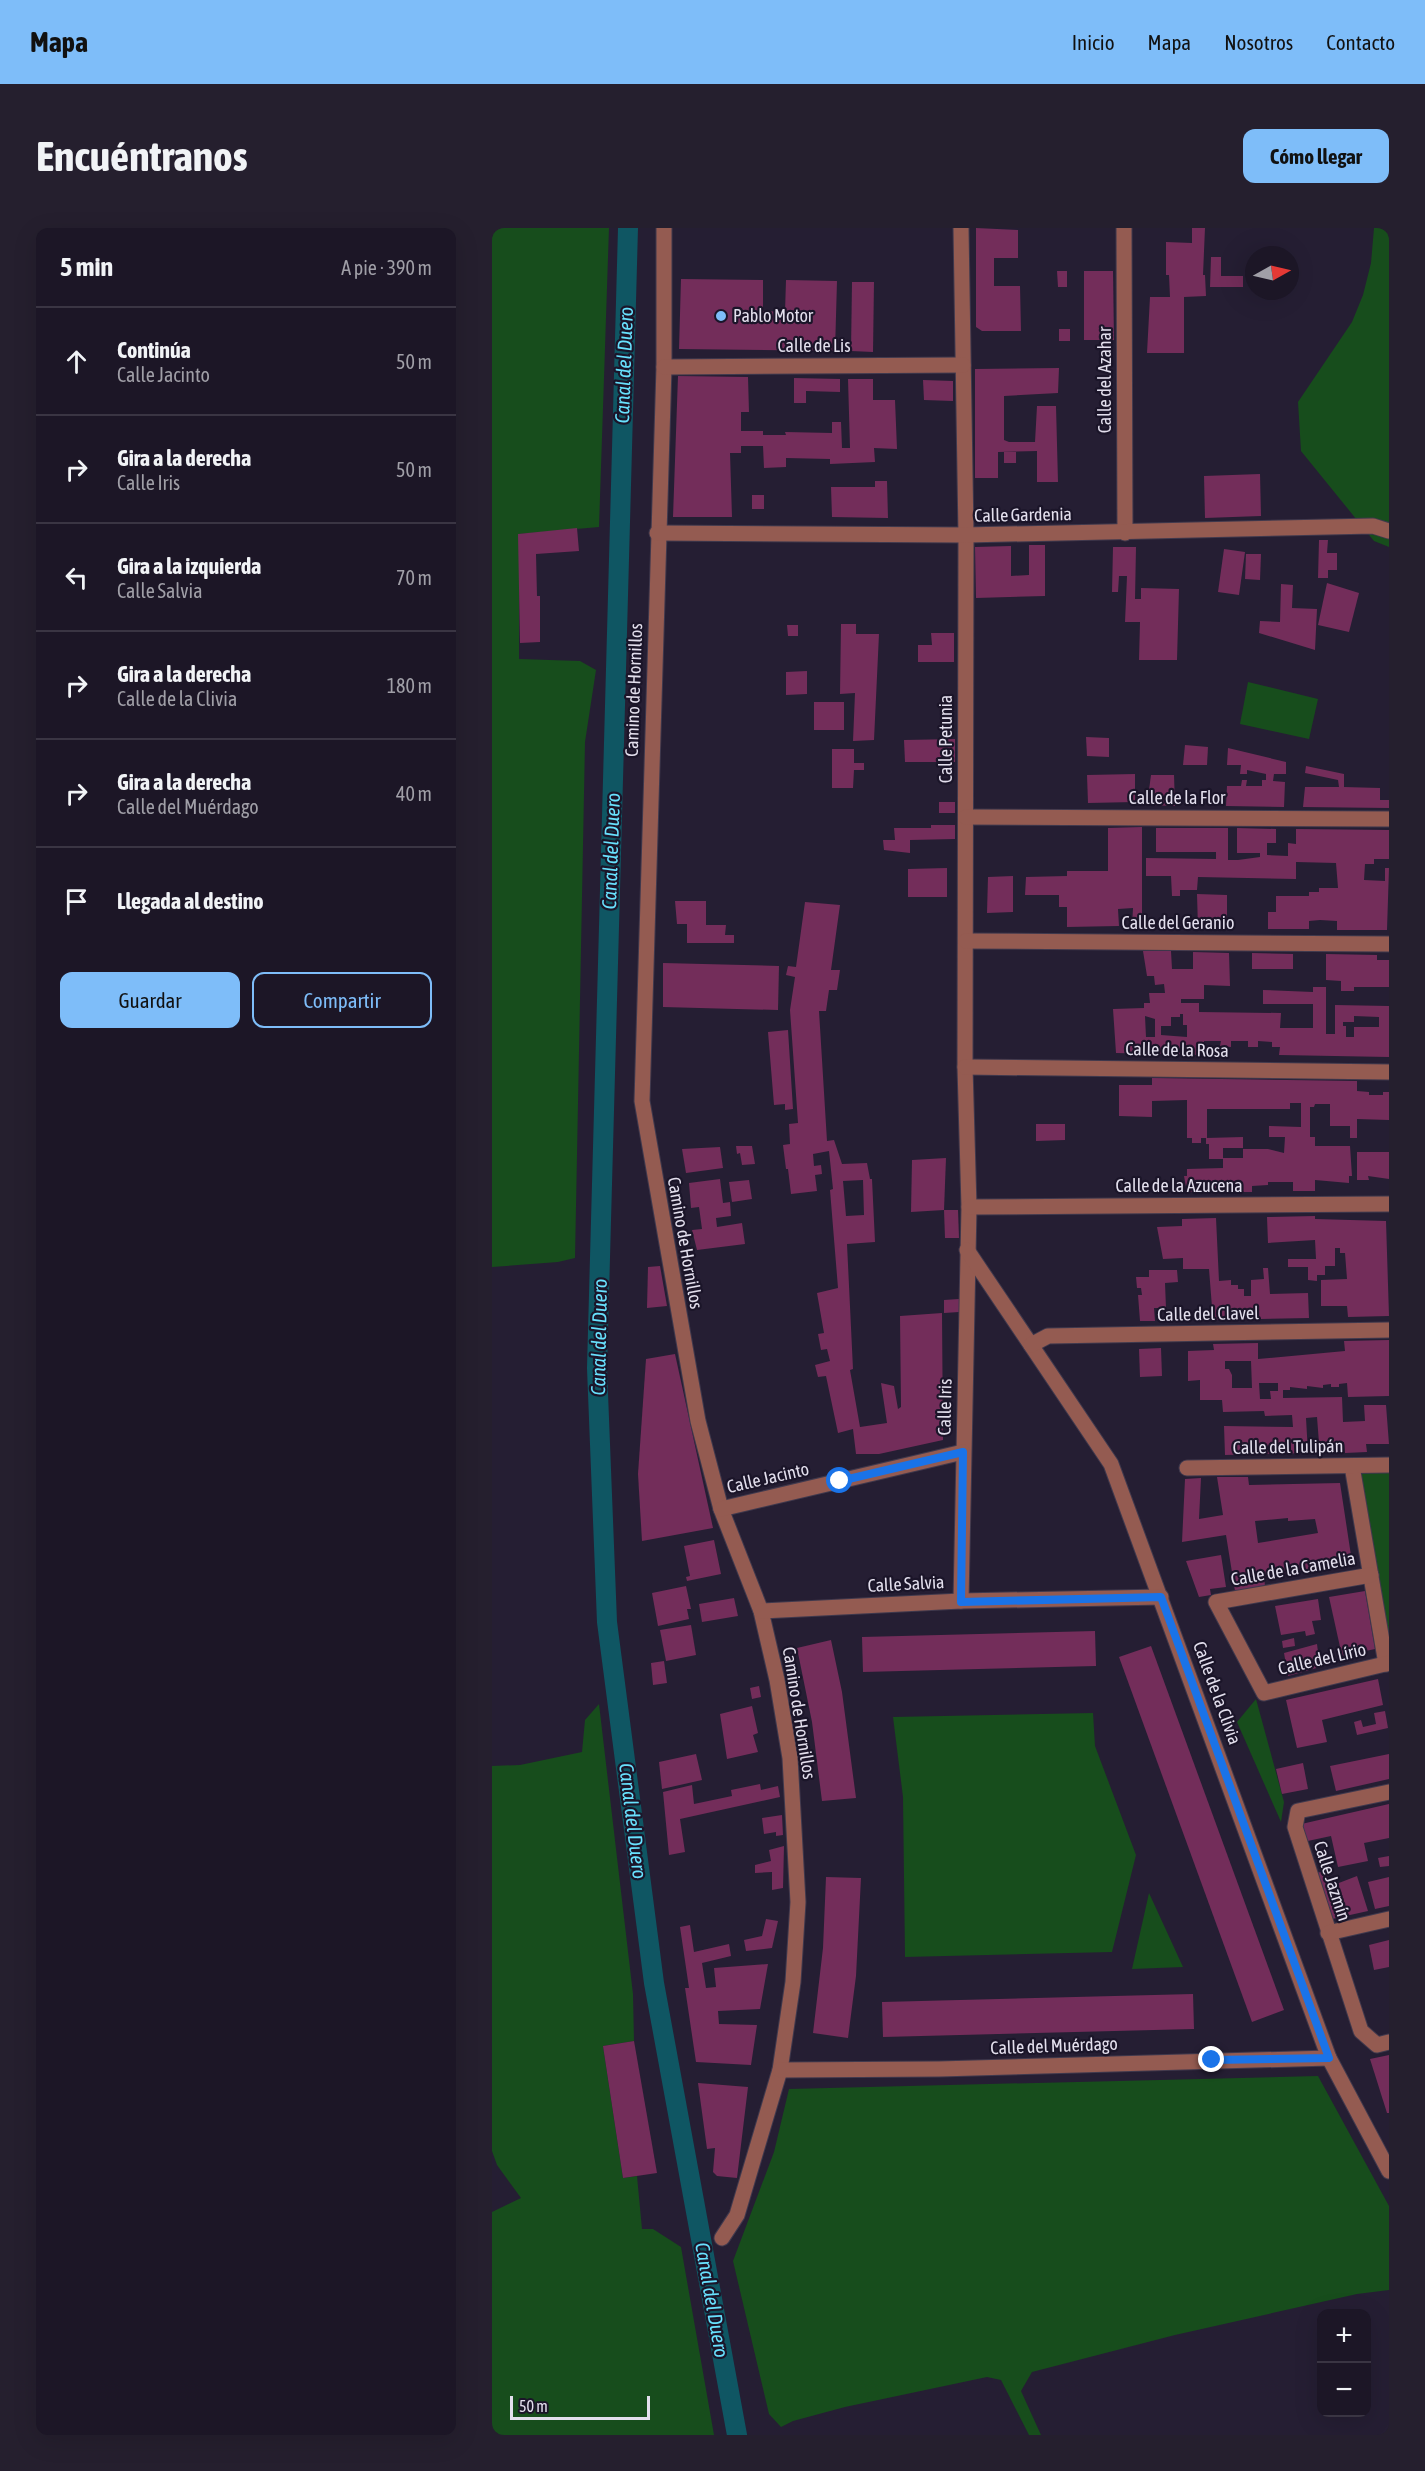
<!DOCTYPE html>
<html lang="es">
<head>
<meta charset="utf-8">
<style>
	:root { --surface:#1c1626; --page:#251f2e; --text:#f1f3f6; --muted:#a09fa7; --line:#3a3543; --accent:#7ebdf9 }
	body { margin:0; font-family:"Asap Condensed",sans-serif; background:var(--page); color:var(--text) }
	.controls { position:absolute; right:18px; bottom:18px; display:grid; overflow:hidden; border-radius:12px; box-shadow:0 6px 24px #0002 }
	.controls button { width:54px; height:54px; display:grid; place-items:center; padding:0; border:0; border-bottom:2px solid var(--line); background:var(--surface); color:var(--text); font:30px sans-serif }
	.compass { position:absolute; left:753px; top:18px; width:54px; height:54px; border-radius:50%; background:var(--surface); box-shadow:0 6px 24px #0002; rotate:82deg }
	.scale { position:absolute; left:18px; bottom:15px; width:140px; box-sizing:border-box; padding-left:6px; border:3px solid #e3dfed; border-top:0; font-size:16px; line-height:21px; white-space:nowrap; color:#e3dfed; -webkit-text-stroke:4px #1b1529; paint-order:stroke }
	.stop { position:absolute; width:18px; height:18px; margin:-14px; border:4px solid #1a73e8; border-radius:50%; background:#fff }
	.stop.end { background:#1a73e8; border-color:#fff; box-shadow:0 2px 6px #0008 }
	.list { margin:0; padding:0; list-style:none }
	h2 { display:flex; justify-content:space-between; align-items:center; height:78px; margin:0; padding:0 24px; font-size:26px }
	h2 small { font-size:20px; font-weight:400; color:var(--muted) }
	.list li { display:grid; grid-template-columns:39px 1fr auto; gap:18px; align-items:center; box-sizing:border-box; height:108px; padding:0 24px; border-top:2px solid var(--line) }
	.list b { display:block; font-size:22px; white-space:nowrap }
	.list p { margin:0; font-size:20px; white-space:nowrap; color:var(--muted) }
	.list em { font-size:20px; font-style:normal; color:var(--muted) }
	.actions { display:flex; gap:12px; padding:18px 24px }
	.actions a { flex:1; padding:14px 0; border:2px solid var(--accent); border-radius:12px; text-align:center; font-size:21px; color:var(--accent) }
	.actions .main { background:var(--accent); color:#111 }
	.icon { flex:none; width:33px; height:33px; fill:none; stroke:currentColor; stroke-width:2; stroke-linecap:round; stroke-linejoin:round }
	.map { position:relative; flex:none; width:897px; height:2207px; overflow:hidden; border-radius:12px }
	header { display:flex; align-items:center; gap:36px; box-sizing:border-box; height:84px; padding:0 30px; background:var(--accent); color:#111 }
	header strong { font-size:28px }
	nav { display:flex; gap:33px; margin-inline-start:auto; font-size:21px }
	.intro { display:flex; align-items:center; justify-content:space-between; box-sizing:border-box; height:144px; padding:0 36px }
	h1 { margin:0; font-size:42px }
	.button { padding:15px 27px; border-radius:12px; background:var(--accent); color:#111; font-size:21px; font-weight:700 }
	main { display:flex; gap:36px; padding:0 36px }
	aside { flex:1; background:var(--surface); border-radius:12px; box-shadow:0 6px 24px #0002 }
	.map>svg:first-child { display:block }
</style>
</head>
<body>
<header>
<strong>Mapa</strong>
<nav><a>Inicio</a><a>Mapa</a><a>Nosotros</a><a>Contacto</a></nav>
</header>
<div class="intro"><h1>Encuéntranos</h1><a class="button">Cómo llegar</a></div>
<main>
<aside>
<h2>5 min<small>A pie · 390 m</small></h2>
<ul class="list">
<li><svg class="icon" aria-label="ahead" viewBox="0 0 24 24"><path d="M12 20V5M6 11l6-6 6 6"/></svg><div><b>Continúa</b><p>Calle Jacinto</p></div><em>50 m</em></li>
<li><svg class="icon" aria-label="right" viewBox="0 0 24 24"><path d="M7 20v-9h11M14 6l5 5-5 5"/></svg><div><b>Gira a la derecha</b><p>Calle Iris</p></div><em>50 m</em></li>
<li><svg class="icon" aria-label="left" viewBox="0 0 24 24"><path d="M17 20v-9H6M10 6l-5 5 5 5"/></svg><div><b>Gira a la izquierda</b><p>Calle Salvia</p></div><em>70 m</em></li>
<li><svg class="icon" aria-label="right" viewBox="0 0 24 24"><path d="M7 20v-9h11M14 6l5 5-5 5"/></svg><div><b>Gira a la derecha</b><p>Calle de la Clivia</p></div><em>180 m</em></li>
<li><svg class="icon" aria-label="right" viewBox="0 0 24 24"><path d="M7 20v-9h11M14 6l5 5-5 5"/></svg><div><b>Gira a la derecha</b><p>Calle del Muérdago</p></div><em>40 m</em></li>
<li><svg class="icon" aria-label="arrive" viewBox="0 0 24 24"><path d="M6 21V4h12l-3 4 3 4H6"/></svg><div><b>Llegada al destino</b></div></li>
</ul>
<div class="actions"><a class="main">Guardar</a><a>Compartir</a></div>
</aside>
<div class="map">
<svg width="897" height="2207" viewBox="0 0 897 2207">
	<rect width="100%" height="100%" fill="#251e33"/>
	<!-- green -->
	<g fill="#174d1c">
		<polygon points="0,0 117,0 107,299 27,306 27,431 88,433 104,442 93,514 83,1030 66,1034 0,1039"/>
		<polygon points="882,0 897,0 897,319 882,313 809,223 806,174 860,94 871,67 879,35"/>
		<polygon points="756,454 826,471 817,511 748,496"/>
		<polygon points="897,1237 897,1435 860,1238"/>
		<polygon points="764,1471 792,1574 789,1594 745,1494"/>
		<polygon points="107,1476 141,1766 142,1813 111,1818 131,1950 145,1948 150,2001 161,2001 189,2019 222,2207 0,2207 0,1984 29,1970 5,1937 0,1923 0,1538 28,1537 90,1524 93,1492"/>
		<polygon points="601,1485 603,1518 644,1627 620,1724 413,1729 411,1569 401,1489"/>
		<polygon points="657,1665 691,1739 640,1741"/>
		<polygon points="826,1848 897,1978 897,2062 865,2066 683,2107 540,2144 529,2163 549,2207 537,2207 509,2152 495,2149 353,2179 301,2193 289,2199 277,2186 241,2033 282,1924 297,1861"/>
	</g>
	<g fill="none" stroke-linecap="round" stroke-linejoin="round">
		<!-- canal -->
		<polyline stroke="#0f5663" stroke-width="20" points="136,0 105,1140 115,1394 162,1755 245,2207"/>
	</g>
	<!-- building -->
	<g fill="#732d5a" fill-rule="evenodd">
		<polygon points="484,0 526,2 526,30 502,30 502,58 528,58 529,103 490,103 484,99"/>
		<polygon points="700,0 713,0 711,47 713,47 714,68 692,69 692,125 655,125 658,69 678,69 677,47 674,47 674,14 700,15"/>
		<polygon points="719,29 729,29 729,48 751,48 751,59 718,59"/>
		<polygon points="565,43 575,43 575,59 566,59"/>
		<polygon points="592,43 621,43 622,112 592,112"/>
		<polygon points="189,51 271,52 271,83 293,84 294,52 345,53 343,123 187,121"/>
		<polygon points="360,54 382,54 381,124 359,123"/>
		<rect x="567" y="101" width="11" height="12"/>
		<polygon points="567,140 566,165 512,168 512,212 517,214 543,214 545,178 564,178 566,254 545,254 545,223 506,224 506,250 483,250 483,141"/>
		<polygon points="186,148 256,149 257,184 249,184 249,203 271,203 271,207 294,207 293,204 340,205 340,194 349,194 350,220 358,220 356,151 381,151 381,172 403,172 405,221 382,220 383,234 338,236 338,231 294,230 294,239 272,240 271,218 249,218 249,225 238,225 240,289 181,289"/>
		<polygon points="302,150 348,151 348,164 314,163 314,175 302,175"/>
		<polygon points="431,152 461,153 461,173 432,172"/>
		<rect x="512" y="224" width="12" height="11"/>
		<polygon points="768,246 769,288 713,290 712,248"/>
		<polygon points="383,253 395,253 396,290 340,289 339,259 383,259"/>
		<rect x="260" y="267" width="12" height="14"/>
		<polygon points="85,300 87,323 44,326 45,368 48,368 48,414 28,415 26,306"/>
		<polygon points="827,312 836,312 835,325 845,325 845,342 836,342 836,350 826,350"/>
		<polygon points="537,317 553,317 553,368 484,370 483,319 519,318 519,348 537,347"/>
		<polygon points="621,319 644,319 643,371 649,371 649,360 687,361 685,432 647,432 648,394 633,394 635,348 627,348 626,364 620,364"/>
		<polygon points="732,321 753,324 747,367 726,364"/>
		<polygon points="754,326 769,326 768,352 753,351"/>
		<polygon points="835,355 867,365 857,404 826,397"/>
		<polygon points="789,356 801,357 800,380 825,381 823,422 767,405 768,393 788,394"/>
		<polygon points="349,396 364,396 364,406 387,406 382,512 361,513 363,465 348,466"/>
		<polygon points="295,397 306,397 306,408 296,408"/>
		<polygon points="439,405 462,405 462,434 426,434 426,417 440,417"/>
		<polygon points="315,443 315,466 294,467 294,444"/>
		<rect x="322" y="474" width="30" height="28"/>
		<polygon points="594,509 617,510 617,529 595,528"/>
		<polygon points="463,511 463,534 413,534 412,512"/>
		<polygon points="693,517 716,519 715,537 691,537"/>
		<polygon points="736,520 794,534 794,546 782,546 781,553 793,554 792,579 734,578 735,558 749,558 750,552 755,552 754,558 770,558 770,552 774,552 774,546 755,542 755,546 748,546 749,537 735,537"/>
		<polygon points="340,521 362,521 362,535 372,535 372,542 362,542 361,560 340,560"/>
		<polygon points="814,538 852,546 852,559 888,560 888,572 897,572 897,580 811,579 813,559 847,559 846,552 813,545"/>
		<polygon points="643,546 643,574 596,575 595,547"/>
		<polygon points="659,547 682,547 683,578 655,577"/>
		<rect x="447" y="574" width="16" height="11"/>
		<polygon points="439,597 463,597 463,611 418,612 418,625 392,622 391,612 403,612 402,600 439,600"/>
		<polygon points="650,599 650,698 640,698 641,680 626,681 627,698 575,699 575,679 567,679 567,667 533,667 534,649 575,648 575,643 616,643 616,600"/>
		<polygon points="664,600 736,600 736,632 746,632 768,629 768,625 745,625 745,600 784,601 784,615 775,615 775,627 796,628 796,615 804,616 804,601 897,602 897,631 882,631 882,636 873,636 872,652 893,653 893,640 897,640 895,702 845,702 845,693 828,692 817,693 817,701 776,701 776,684 784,684 784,668 817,668 817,664 827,664 827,660 846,660 844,635 804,634 804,651 706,649 705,662 688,662 688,668 680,668 679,648 654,648 654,630 724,631 724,624 664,624"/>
		<polygon points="455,640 455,669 416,669 416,641"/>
		<polygon points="521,648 521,684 495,685 496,649"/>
		<polygon points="705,666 735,667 735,700 706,700"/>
		<polygon points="183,673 214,673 214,697 234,697 233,707 242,707 242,715 195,715 195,696 185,696"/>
		<path d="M313 674 348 677 339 742H348L345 762H337L334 783H327L335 913 342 912 350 936 375 935 378 951H380L383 1014 355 1016 361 1141 358 1142 368 1199 395 1195 389 1155 402 1158 406 1181 409 1179 408 1088 450 1085 451 1212 387 1226H364L361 1201 346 1205 334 1148 326 1149 323 1137 338 1133 335 1121 329 1122 326 1106 332 1105 325 1065 346 1060 338 962 341 961 337 923 321 926 322 938 329 937 330 946 323 947 325 963 299 966 296 941H294L291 917 298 916 297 896 306 895 298 782 303 749 294 747 296 738 304 739ZM371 952 372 987 354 988 351 953Z"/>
		<path d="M651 723H679L680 741H701V724L737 725 738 758 712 757V771H689V775H707V784L789 785 788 800H821V776H771V762L821 764V759H834V806H843V777L897 778V829L787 827 788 819H780V814L766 813V819H756V813H739V819L728 818 729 813H712V818H706V827L624 825 621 781 652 780V775H658L657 765H673L672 756 663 757 662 748H655ZM688 786H691V797H695V809L669 807V798H679V789H688ZM653 788 663 791V809H654ZM862 788 887 789V799H862V809H854V798H851V794H862Z"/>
		<polygon points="760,725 801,726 801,741 760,741"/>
		<polygon points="834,726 885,727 885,732 897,732 897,759 862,759 862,763 849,763 849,753 834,752"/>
		<polygon points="171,735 287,738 286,782 171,779"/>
		<polygon points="296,802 301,881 293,882 293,876 282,877 276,804"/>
		<polygon points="660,850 865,853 865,863 877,864 877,867 891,867 891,864 897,864 897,892 865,891 865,910 858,910 858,898 838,898 838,876 823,876 822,879 818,879 818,909 823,909 823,918 858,918 860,948 857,948 857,955 823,952 823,963 801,963 801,954 776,954 776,957 760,958 760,964 695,964 692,948 695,948 695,941 731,940 731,930 751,930 751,921 776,921 792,925 793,909 777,909 777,898 809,899 809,875 798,875 798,881 715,881 715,910 709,910 709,915 700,915 700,910 695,910 695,872 660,873 660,889 627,888 627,857 660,857"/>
		<polygon points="544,896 573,896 573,912 544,913"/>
		<polygon points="751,909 751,920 731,920 731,931 717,931 717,916 714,916 714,910"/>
		<polygon points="244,918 260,918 263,936 250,937 248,925 245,926"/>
		<polygon points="228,919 231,940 194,945 190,921"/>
		<polygon points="865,924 897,924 897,951 876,948 877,952 865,952"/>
		<polygon points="454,930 452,982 419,984 420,932"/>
		<polygon points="228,951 231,975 238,974 239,988 224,990 225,999 250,995 253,1016 205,1022 200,1002 210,1001 207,979 199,980 197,955"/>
		<polygon points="257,952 260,971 240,974 237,954"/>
		<polygon points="452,982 466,982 467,1010 453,1010"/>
		<polygon points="823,988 823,991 894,993 897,1088 856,1089 855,1078 829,1078 829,1052 855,1051 853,1025 848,1025 848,1020 843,1020 843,1038 833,1038 833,1047 825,1047 825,1053 816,1052 816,1039 796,1039 796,1031 824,1031 823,1012 776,1015 775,989"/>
		<polygon points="724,990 727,1053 739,1052 739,1057 746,1057 746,1061 752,1061 752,1068 759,1068 759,1052 772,1051 771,1040 776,1040 778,1066 816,1065 817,1090 721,1092 717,1041 691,1041 691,1030 671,1031 665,999 690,998 690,991"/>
		<polygon points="168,1038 175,1078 155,1080 156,1039"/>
		<polygon points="657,1042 685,1042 686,1054 673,1055 674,1080 662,1080 663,1093 648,1093 646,1067 650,1067 649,1060 645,1060 644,1049 657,1049"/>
		<polygon points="467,1071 467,1084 452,1085 452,1072"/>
		<path d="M897 1112V1168L856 1169 855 1155 847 1156V1159H839V1156L831 1157V1160L815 1158V1161L798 1159V1162H791V1170L850 1169 851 1194 873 1193 872 1177H894L897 1216H874L875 1224 853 1225 852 1214 827 1215 825 1189 814 1190 816 1225 733 1227 732 1198 801 1199 800 1187 773 1188 772 1183 731 1184 730 1172H708V1152L696 1153V1123L722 1122 721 1116 766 1115V1131L853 1123 852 1113ZM733 1133H759L760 1160H740V1147L737 1141H733ZM767 1155H786V1163H778L779 1171H768Z"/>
		<polygon points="669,1120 670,1148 648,1149 647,1121"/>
		<polygon points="183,1126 221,1300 150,1313 146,1246 154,1131"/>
		<path d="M725 1249H756L757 1257 848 1255 860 1334 772 1349 773 1358 743 1363 734 1307 690 1314 693 1251 709 1250 707 1291 731 1287ZM796 1290V1293L823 1291 826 1305 766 1315 763 1293Z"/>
		<polygon points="222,1312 229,1346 195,1353 194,1349 198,1348 192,1318"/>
		<polygon points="729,1327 734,1359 718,1361 719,1367 707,1369 694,1333"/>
		<polygon points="194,1358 199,1381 195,1381 197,1391 166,1398 160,1365"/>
		<polygon points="873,1363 883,1421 850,1428 837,1369"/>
		<polygon points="242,1370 246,1388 210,1394 207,1376"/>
		<polygon points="826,1371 829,1392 820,1393 823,1406 814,1408 813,1403 789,1407 783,1378"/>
		<polygon points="199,1397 204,1427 174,1433 168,1402"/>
		<polygon points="603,1403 604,1438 371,1444 370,1409"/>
		<polygon points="802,1410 803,1418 791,1420 790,1413"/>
		<polygon points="339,1412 350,1464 364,1570 330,1573 320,1494 305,1420"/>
		<polygon points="825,1416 828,1439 796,1448 792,1425"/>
		<polygon points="659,1418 792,1782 760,1794 627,1429"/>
		<polygon points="172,1433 175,1455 161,1457 159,1435"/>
		<polygon points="886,1451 891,1477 830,1492 835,1514 805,1520 794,1472"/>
		<polygon points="267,1458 269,1469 260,1471 258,1460"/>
		<polygon points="260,1478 266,1505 261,1507 266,1524 235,1531 228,1486"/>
		<polygon points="893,1483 896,1500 865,1507 862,1494 869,1492 871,1499 884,1496 882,1485"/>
		<polygon points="204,1526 210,1552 170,1561 167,1534"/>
		<polygon points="897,1526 897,1551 844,1563 838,1538"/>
		<polygon points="811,1535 816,1561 790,1566 784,1541"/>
		<polygon points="268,1556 269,1562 286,1558 288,1569 188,1591 193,1624 177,1627 171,1564 200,1557 202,1576 240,1568 239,1562"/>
		<polygon points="897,1576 897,1610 872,1615 876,1633 846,1639 839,1608 811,1614 805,1597"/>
		<polygon points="290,1587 291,1607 284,1608 284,1604 272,1606 270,1590"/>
		<polygon points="292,1618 291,1660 280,1662 280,1644 263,1645 263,1637 279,1633 277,1622"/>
		<polygon points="897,1628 897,1638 888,1639 886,1630"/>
		<polygon points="834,1643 839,1658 865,1648 876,1683 840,1691 824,1645"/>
		<polygon points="334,1649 369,1650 364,1748 356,1810 321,1805 331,1720"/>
		<polygon points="897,1649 897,1678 883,1681 876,1654"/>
		<polygon points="274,1691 286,1693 280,1720 254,1723 252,1712 270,1708"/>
		<polygon points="198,1697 202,1724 237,1716 239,1728 210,1735 214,1760 224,1759 222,1740 276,1736 268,1781 226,1783 227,1796 265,1797 259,1837 204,1834 193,1760 197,1760 188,1699"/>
		<polygon points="897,1712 897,1739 882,1742 877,1717"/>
		<polygon points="701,1766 702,1801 391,1809 390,1774"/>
		<polygon points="142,1813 165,1945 131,1950 111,1818"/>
		<polygon points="897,1827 897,1885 895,1885 878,1831"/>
		<polygon points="206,1855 256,1859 245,1950 225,1948 221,1944 223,1920 215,1921"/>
	</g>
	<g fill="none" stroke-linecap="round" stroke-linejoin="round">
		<defs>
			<g id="minor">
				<polyline points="172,0 172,139 150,873 206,1193 229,1281 269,1383 285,1452 298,1530 306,1674 301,1754 288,1842 245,1987 230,2010"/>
				<polyline points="469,0 474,307 473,839 477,979 469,1373"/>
				<polyline points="632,0 633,305"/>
				<polyline points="172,139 471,137"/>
				<polyline points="165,305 474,307 881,298 897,303"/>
				<polyline points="474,589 897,591"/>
				<polyline points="474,713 897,716"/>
				<polyline points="473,839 897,844"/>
				<polyline points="477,979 897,976"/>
				<polyline points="475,1022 619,1236 837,1830 897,1943"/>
				<polyline points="539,1117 556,1108 897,1102"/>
				<polyline points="860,1238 894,1436"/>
				<polyline points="695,1240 897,1237"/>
				<polyline points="229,1281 471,1224"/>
				<polyline points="879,1347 724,1374 772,1465 897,1435"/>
				<polyline points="269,1383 469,1373 669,1369"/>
				<polyline points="897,1564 806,1583 803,1599 869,1803 885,1817 897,1814"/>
				<polyline points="836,1705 897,1691"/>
				<polyline points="288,1842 447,1841 837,1830"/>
			</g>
		</defs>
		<!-- minor casing -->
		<use href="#minor" stroke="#40394d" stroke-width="17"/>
		<!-- minor -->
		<use href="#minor" stroke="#945b51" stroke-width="15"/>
	</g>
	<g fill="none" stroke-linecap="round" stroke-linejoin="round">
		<!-- route -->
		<polyline stroke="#1a73e8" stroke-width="8" points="348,1253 471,1224 469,1374 669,1369 837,1830 720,1832"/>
	</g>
	<!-- markers -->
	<circle fill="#7ebdf9" stroke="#1b1529" stroke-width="2" cx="229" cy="88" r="6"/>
	<g text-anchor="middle" stroke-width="4.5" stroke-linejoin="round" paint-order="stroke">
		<!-- poi labels -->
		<g font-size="18" fill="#e3dfed" stroke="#1b1529" text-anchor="start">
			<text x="241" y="94">Pablo Motor</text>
		</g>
		<!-- street labels -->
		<g font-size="18" fill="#e3dfed" stroke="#1b1529">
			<text x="322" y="124">Calle de Lis</text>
			<text transform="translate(613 152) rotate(-90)" y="6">Calle del Azahar</text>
			<text transform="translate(531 287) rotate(-1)" y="6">Calle Gardenia</text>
			<text transform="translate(142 462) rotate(-88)" y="6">Camino de Hornillos</text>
			<text transform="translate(454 511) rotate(-90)" y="6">Calle Petunia</text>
			<text x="685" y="576">Calle de la Flor</text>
			<text x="686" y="701">Calle del Geranio</text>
			<text transform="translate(685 822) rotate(1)" y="6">Calle de la Rosa</text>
			<text x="687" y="964">Calle de la Azucena</text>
			<text transform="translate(193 1015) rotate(80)" y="6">Camino de Hornillos</text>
			<text transform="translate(716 1086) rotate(-1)" y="6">Calle del Clavel</text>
			<text transform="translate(453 1179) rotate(-89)" y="6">Calle Iris</text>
			<text transform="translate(796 1219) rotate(-1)" y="6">Calle del Tulipán</text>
			<text transform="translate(276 1250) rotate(-13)" y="6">Calle Jacinto</text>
			<text transform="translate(801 1341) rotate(-10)" y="6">Calle de la Camelia</text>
			<text transform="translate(414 1356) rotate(-3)" y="6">Calle Salvia</text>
			<text transform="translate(830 1431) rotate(-13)" y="6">Calle del Lírio</text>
			<text transform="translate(725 1465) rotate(70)" y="6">Calle de la Clivia</text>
			<text transform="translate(307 1485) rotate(81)" y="6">Camino de Hornillos</text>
			<text transform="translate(840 1653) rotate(72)" y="6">Calle Jazmín</text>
			<text transform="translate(562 1818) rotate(-2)" y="6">Calle del Muérdago</text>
		</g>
		<!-- water labels -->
		<g font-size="20" font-style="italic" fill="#68e2fe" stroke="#1b1529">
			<text transform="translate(132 137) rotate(-88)" y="7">Canal del Duero</text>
			<text transform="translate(119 623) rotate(-88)" y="7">Canal del Duero</text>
			<text transform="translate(107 1109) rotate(-89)" y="7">Canal del Duero</text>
			<text transform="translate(141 1593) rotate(83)" y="7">Canal del Duero</text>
			<text transform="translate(220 2072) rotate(80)" y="7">Canal del Duero</text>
		</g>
	</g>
</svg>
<div class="controls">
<button>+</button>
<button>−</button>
</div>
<svg class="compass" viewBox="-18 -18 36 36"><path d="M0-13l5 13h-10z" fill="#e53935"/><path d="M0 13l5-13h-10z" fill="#a09fa7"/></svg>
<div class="scale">50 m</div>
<div class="stop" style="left:348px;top:1253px"></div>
<div class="stop end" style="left:720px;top:1832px"></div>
</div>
</main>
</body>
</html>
